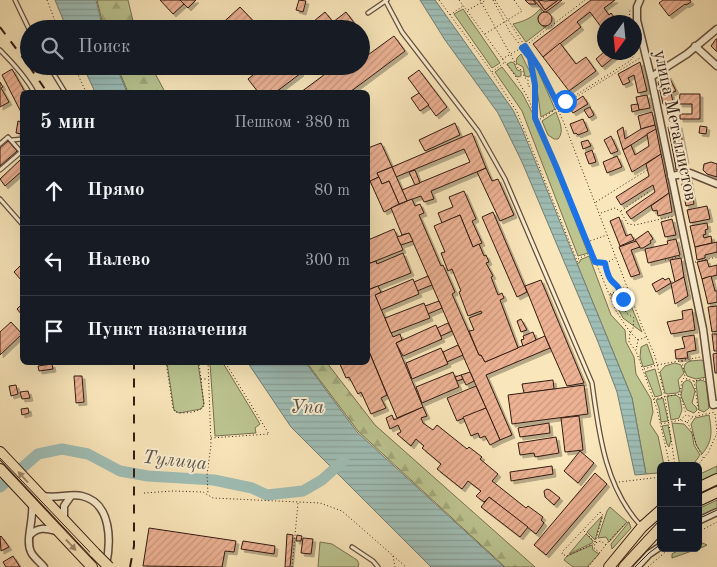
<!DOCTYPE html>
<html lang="ru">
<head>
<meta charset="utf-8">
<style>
	:root { --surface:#171b24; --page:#242831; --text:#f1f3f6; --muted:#9ea1a6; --line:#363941 }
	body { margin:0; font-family:"Old Standard TT",serif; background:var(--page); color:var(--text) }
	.controls { position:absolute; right:15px; bottom:15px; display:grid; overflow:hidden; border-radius:8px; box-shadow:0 5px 20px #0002 }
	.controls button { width:45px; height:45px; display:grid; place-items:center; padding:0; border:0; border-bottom:1px solid var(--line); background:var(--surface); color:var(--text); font:25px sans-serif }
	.compass { position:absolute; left:597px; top:15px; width:45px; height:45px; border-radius:50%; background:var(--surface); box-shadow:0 5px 20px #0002; rotate:195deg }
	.stop { position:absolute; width:15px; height:15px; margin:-11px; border:4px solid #1a73e8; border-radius:50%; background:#fff }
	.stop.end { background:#1a73e8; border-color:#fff; box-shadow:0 1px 5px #0008 }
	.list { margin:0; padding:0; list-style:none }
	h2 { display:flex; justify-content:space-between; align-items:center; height:65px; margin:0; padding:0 20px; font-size:21px }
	h2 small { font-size:16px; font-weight:400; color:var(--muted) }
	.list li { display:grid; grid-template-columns:32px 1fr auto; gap:15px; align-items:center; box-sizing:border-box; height:70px; padding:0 20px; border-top:1px solid var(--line) }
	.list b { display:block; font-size:19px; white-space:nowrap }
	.list em { font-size:16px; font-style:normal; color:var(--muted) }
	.icon { flex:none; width:28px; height:28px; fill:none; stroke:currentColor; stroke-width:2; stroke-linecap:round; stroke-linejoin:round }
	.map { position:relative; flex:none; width:717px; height:567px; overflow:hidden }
	.search { position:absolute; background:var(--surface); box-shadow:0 5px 20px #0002; left:20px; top:20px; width:350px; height:55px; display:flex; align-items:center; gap:12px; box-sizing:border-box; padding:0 18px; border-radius:28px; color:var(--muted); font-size:19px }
	.panel { position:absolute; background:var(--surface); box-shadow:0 5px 20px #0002; left:20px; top:90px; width:350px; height:275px; border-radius:8px }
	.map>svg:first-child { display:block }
</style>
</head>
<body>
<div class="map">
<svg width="717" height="567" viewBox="0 0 717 567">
	<defs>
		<pattern id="forest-firs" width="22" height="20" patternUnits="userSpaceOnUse" patternTransform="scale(1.25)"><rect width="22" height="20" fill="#bcc590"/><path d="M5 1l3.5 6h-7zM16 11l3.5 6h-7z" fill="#a2a97b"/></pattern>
		<pattern id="water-rules" width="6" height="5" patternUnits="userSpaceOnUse" patternTransform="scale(1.25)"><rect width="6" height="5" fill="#9fbeb6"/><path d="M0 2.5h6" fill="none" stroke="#89a39b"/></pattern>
		<pattern id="building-hatch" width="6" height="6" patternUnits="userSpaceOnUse" patternTransform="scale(1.25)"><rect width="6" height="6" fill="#ecb293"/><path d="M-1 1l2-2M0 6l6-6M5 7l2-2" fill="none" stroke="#cb987e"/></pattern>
		<filter id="shadow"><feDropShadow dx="3" dy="3" stdDeviation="0" flood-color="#0004"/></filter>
	</defs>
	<rect width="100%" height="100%" fill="#f9e6ba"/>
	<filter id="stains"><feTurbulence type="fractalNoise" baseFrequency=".004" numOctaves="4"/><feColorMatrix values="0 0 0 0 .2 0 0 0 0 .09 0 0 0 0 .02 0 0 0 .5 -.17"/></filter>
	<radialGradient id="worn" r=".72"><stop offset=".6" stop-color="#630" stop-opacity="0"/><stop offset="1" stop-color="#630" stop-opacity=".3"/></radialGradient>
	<!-- grass -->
	<g fill="#bcc590" stroke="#787051">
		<polygon points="463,9 500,63 492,68 454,14"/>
		<path d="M540 9 542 12 538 17 539 23 543 26 548 25 526 42 513 24C525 21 532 18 540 9Z"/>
		<polygon points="521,54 531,74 529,77 525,76 523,67 516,63 517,58"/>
		<polygon points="511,62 514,63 517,70 521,71 521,76 517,77 507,64"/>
		<polygon points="535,64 555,109 541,117 535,75 532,67"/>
		<polygon points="502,67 522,93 532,112 588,253 578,256 522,111 495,72"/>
		<path d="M556 112C559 121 565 131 558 139H554L548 135 542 121Z"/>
		<polygon points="589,256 611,315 625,330 626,342 634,357 636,374 651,399 653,412 650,424 658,436 664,465 661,466 661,471 658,473 646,474 632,398 577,264 580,262 580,260"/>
		<polygon points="624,289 642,332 623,318 611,295"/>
		<polygon points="647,344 654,364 643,367 640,357 641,347"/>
		<polygon points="702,360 705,363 706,377 696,379 687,376 684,369 685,364 690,361"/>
		<polygon points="167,363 198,363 204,404 201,409 179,413 174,410"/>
		<polygon points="210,363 223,363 260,424 255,428 256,433 215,436"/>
		<polygon points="675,363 681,365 684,373 678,380 680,391 677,393 667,394 665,393 660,372 665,366"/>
		<polygon points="655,369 662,395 655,397 645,372"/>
		<polygon points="687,380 691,382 695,391 692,403 696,407 697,410 694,413 687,410 681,396 683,383"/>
		<polygon points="701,380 706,382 709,408 704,412 699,410 696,383 697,381"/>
		<polygon points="676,395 680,398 682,410 679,418 671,420 667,396"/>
		<polygon points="663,398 668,421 661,422 659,408 656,400"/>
		<path d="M709 415C712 431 713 441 702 454L696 445 691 424 695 418Z"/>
		<polygon points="672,423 684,424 692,433 694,445 700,455 693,465 680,466"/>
		<polygon points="668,425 671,440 669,447 667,444 662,426"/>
		<polygon points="717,466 717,474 698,484 698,475"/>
		<polygon points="717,500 717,510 700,517 698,509"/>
		<polygon points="610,507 627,522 609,542 606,537 598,538 607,511"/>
		<polygon points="602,516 595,540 587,532"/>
		<polygon points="629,522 631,528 612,549 611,544"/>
		<polygon points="586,534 593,541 592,543 569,554"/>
		<polygon points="698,541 707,545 703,547 672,558 672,554 682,548 698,548"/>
		<polygon points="320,542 332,544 357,560 359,564 358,567 318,567"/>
		<polygon points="592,545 593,550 599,554 587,567 573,567 564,560 567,556"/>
	</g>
	<!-- forest -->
	<g fill="url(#forest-firs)" stroke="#787051">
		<polygon points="97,0 128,0 135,29 104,29"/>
		<polygon points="117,66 151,66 165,92 128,92"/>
		<polygon points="307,363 327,363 375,425 535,567 505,567 358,431"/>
	</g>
	<!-- water -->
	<g fill="url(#water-rules)" stroke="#747d74">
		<polygon points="55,0 96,0 103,29 67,29"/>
		<polygon points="420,0 435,0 513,110 522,129 632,398 646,474 635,475 617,392 598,342 522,162 498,113 445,40"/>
		<polygon points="83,66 116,66 127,92 95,92"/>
		<polygon points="248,363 306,363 357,432 504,567 431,567 291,427"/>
	</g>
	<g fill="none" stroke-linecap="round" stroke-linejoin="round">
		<!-- river -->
		<polyline stroke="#9fbeb6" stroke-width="11" points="0,487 38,454 62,449 88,454 120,471 148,476 214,480 252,488 267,495 303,491 322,480 344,460"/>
	</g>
	<!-- building -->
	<g fill="url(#building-hatch)" stroke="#331b12" filter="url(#shadow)">
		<polygon points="160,0 180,0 184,4 173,14"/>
		<polygon points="180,0 196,0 188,8"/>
		<polygon points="299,0 306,1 303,12 296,10"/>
		<polygon points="525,0 533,0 536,4 529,4"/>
		<polygon points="534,0 538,0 545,10 558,0 562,0 546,12 544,12"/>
		<polygon points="538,0 545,1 558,0 545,10"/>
		<polygon points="591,0 615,0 604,8 609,15 611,13 618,22 604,22 604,31 590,12 577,22 581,27 543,57 533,44"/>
		<polygon points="663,0 690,0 691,2 686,5 685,4 669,16 659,3"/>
		<polygon points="240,7 260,28 216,29"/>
		<polygon points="325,12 333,22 346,12 358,28 320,29 314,21"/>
		<circle cx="545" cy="19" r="7"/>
		<polygon points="394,36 405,51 350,92 301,92 336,66 361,66 361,60"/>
		<polygon points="716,39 717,39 717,52 711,46"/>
		<polygon points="560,43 576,64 586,57 596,71 569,91 543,57"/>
		<polygon points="604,52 620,52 602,67 596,59"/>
		<polygon points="640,62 647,91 638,93 634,75 628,78 630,82 623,85 618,74"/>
		<polygon points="264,66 296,66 301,73 276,92 258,92 248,79"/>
		<polygon points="12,69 25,92 22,92 22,114 2,75"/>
		<polygon points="419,70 447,107 436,116 408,78"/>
		<polygon points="668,75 676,91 671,93 673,102 663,104 658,82"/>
		<polygon points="0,82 3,87 1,88 9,102 0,107"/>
		<polygon points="419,93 429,105 420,111 411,98"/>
		<polygon points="680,94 700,94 700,119 680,119 680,114 692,114 692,104 679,104"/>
		<polygon points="647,95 650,108 639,110 636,97"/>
		<polygon points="583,96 588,104 573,113 568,106"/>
		<polygon points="638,104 639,110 632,112 631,105"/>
		<polygon points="590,107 594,115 589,118 584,110"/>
		<polygon points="652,112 655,125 641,129 638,116"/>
		<polygon points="583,119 588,131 578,135 576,133 574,134 570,124"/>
		<polygon points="18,121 22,122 22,134 16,133"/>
		<polygon points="455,123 460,135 425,151 419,140"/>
		<polygon points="655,125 656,129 623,150 617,131 623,127 625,139 641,129"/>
		<polygon points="679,125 683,145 672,147 668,127"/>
		<polygon points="700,126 707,127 706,134 699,133"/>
		<polygon points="656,129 661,154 632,172 623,150 631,145 635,155 649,146 647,134"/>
		<polygon points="472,133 486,168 431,191 434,199 424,202 421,196 407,201 402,190 470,162 464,149 396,177 392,167"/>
		<polygon points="611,136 618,151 611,154 604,140"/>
		<polygon points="588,140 591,146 583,149 581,142"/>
		<polygon points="8,141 17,151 0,166 0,148"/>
		<polygon points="381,143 392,167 377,173 379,177 368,182 368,148"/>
		<polygon points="683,145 686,161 675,163 672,147"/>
		<polygon points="592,150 596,162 589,164 585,153"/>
		<polygon points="661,154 669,193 631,219 626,212 655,192 653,185 621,205 616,197 649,176 646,164"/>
		<polygon points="617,156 622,167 607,173 603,162"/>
		<polygon points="20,160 22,163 22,171 5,186 0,179"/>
		<polygon points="682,162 683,169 676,170 675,163"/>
		<polygon points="711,162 717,164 717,177 707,174 703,170 704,164"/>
		<polygon points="392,167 407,201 399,204 389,181 382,184 377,173"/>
		<polygon points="486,168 492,181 498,179 514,215 500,221 477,172"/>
		<polygon points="415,170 420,183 415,185 409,172"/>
		<polygon points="379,177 382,184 389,181 399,204 384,212 370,181"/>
		<polygon points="689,177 694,204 686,206 681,179"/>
		<polygon points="464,191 476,219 472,221 482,243 473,247 460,215 442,223 438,213 453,207 449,197"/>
		<polygon points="669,193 672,212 658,216 657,210 653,211 651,206"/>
		<polygon points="412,199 415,206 420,204 424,213 419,215 441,266 443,265 455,292 452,294 479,355 481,355 485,362 545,336 550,348 486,375 512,435 500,440 409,233 402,235 391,208"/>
		<polygon points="707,206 710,219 690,223 687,210"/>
		<polygon points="493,212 527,292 517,297 482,217"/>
		<polygon points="460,215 473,247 479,244 484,256 486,255 489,262 486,263 493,276 491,277 498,295 502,293 504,298 500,300 518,348 485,362 481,355 479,355 469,331 474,330 469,318 482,313 481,311 468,316 459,292 461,291 452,269 448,271 441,253 445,252 434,226"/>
		<polygon points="619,217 626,236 631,234 634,240 620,246 610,221"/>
		<polygon points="672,219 676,235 665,237 661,222"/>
		<polygon points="707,223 708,229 705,230 706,234 703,235 704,238 711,236 712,243 695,247 690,226"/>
		<polygon points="394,229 403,250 368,264 368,240"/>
		<polygon points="648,231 653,239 650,241 651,243 643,248 640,248 635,240"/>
		<polygon points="409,233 413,241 401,245 397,237"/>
		<polygon points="676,239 680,255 648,263 645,249 668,244 667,241"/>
		<polygon points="636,241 640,247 631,250 640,274 631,277 619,247"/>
		<polygon points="717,242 717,252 705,255 705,258 697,260 695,247"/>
		<polygon points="403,253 411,273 368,290 368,264 376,261 377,264"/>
		<polygon points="681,258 684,277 675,282 670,260"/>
		<polygon points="707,260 709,267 717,265 717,275 702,279 697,262"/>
		<polygon points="22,264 22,281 14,272"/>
		<polygon points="428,276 432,285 417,291 414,282"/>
		<polygon points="711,276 715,291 717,291 717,302 708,304 702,279"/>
		<polygon points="684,277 688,296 675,304 671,284"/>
		<polygon points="663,278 665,280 669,278 671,283 656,292 652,284"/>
		<polygon points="413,279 419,294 381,310 375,295"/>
		<polygon points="541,280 584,383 567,386 545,336 525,286"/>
		<polygon points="378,286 381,292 375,295 393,337 400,334 402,340 396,343 423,407 397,418 368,349 368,290"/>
		<polygon points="439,301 442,308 428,314 425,306"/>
		<polygon points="424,303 430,318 391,333 385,318"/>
		<polygon points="22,304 22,315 17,309"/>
		<polygon points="717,306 717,331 712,332 708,307"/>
		<polygon points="692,309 695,330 671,334 667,322 683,319 682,311"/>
		<polygon points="521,319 527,330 521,332 517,321"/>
		<polygon points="11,322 22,334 0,355 0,332"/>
		<polygon points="448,323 452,331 441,336 437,328"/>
		<polygon points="436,325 442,339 403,356 396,343"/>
		<polygon points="533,332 536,340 523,346 521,340 524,339 523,336"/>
		<polygon points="712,334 717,334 717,351 714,351"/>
		<polygon points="694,335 696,350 687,352 688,358 676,359 675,350 685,348 682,337"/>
		<polygon points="458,345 463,355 447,362 443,352"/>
		<polygon points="441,348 448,364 412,379 406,363"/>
		<polygon points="368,349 387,395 381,398 386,408 371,414 361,392 358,394 349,377 346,378 339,362 368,362"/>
		<polygon points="717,353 717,373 715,373 713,354"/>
		<polygon points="52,364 53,369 39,371 38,366"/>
		<polygon points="453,372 459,387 422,403 416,387"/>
		<polygon points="470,372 474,381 466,385 461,375"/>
		<polygon points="461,375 463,379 457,381 455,377"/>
		<polygon points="74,376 82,376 84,402 76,403"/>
		<polygon points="553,380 554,389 524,393 522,384"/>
		<polygon points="16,385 18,394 11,396 9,386"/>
		<polygon points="584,385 588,414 512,424 508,395"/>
		<polygon points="476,386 486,408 457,421 447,398"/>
		<polygon points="28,391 30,398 22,399 20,392"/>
		<polygon points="423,407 427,416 421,418 423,423 433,430 437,425 467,449 469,447 482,457 480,459 498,474 492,481 526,508 528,506 543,517 541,520 544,523 536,534 489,497 484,502 476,496 481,491 468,481 462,489 437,469 441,464 422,448 424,446 416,439 411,446 397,434 401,432 398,425 390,429 386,418 392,415 394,420"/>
		<polygon points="28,408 29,413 22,415 21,409"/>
		<polygon points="486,408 500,440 490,445 485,436 480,438 478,433 471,436 463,417"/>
		<polygon points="579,416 583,450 565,452 561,418"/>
		<polygon points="549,423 550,433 520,437 518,428"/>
		<polygon points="556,437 559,453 535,457 534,453 520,455 518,443"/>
		<polygon points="580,451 594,463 578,483 564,471"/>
		<polygon points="552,466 553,474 511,481 510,472"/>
		<polygon points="595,473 607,484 546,555 534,545"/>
		<polygon points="547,489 550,490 560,498 554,505 545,497 544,491"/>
		<polygon points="489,497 528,527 520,537 481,507"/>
		<polygon points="149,528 236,541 234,552 225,551 222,567 143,566"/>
		<polygon points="287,534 293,535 290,567 285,567"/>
		<polygon points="297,535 302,536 301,541 296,541"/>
		<polygon points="1,536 9,547 1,551 0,537"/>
		<polygon points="303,538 313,539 311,554 301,553"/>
		<polygon points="243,541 275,546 274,554 241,549"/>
		<polygon points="13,556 20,567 6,567 3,562"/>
	</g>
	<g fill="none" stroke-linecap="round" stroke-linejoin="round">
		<defs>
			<g id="lane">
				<polyline points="15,0 29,29"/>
				<path d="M385 0 402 32 478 131 505 179 592 383C599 434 605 487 641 526"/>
				<polyline points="368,13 387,0"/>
				<path d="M0 50C13 63 25 76 34 92"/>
				<polyline points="49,66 65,92"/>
				<polyline points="12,140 22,139"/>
				<polyline points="0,144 8,137 22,153"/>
				<polyline points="0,170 21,152"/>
				<polyline points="0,199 22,224"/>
				<polyline points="352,547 373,561 378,567"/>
			</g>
			<g id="street">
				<polyline points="640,0 637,7 637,20 651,77 703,329 713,405 717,404"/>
				<polyline points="695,46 717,66"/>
				<polyline points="651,77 687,54 717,29"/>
				<polyline points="671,176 690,173 717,184"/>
				<path d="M43 496C57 499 70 493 82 496 112 503 111 542 106 565"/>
				<path d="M32 504C34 520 25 540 31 552 33 557 40 562 44 567"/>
				<polyline points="64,518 64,506 71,496"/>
				<polyline points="698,521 717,512"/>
				<path d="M30 535C38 527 45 528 56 531"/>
				<polyline points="637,567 649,554 661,546"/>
			</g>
			<g id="primary">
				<polyline points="0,452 95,553"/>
				<polyline points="0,469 92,567"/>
				<polyline points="698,488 717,479"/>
				<polyline points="698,501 717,492"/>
				<polyline points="609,567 642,527 661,510"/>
				<polyline points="624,567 661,527"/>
			</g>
		</defs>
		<!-- lane casing -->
		<use href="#lane" stroke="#644e3c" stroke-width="5.5"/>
		<!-- street casing -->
		<use href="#street" stroke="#644e3c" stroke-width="9"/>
		<!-- primary casing -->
		<use href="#primary" stroke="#331b12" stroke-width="12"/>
		<!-- path -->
		<g stroke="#331b12" stroke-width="1" stroke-dasharray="1 2.5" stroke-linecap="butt">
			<polyline points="47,0 58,29"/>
			<polyline points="439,0 487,65 517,112 578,263"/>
			<polyline points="459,0 516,77 528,98 616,311 630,332 629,342 636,351 657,409 670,466"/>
			<polyline points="480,0 518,68 523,71 524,77 528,80 528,86 535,88"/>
			<polyline points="493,0 510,32 539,69 564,123 595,203 642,326 655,356 665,397 675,466"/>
			<polyline points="495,0 534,60"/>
			<polyline points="468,10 486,0"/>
			<polyline points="450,15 463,6"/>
			<polyline points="629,22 630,10"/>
			<polyline points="485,34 522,11 514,0"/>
			<polyline points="502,59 525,46 585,0"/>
			<polyline points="530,59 535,85 535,117"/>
			<polyline points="74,66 86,92"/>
			<polyline points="492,72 505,62"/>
			<polyline points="548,85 556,101 561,103 571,98 630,61 634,56 634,43"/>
			<polyline points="537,121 640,58"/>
			<polyline points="596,202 647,170"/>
			<polyline points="621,211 650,191"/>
			<polyline points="601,213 615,208 620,211 628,224 635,225 674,216"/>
			<polyline points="587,242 607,235"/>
			<polyline points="578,259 590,253"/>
			<polyline points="665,260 682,256"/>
			<polyline points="596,262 605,263 609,277 619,289 619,294 623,299 626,313 634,318 633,329 631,332"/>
			<polyline points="695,262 717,257"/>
			<polyline points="606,263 612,260 615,257"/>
			<polyline points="610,294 626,287"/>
			<polyline points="630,332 638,340 636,350"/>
			<polyline points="638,340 646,337"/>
			<polyline points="682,361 685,377"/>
			<path d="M166 362 173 408 175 412C183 414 199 413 204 406L199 362"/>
			<polyline points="208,362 211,445 207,475 208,494"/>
			<polyline points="644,369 657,365 701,357"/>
			<polyline points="201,379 207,379"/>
			<polyline points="694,381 699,414"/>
			<polyline points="680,394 686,414"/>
			<polyline points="654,399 680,394 682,380 684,378 694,381 704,379"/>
			<polyline points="715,414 717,432"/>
			<polyline points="680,420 686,415 693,417 715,412"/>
			<path d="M687 422C695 436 695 445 704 459"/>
			<polyline points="661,424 680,420 687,422 693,417"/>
			<polyline points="211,438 269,434 225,362"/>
			<polyline points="697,466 708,453 717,433"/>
			<polyline points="698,471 703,468"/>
			<polyline points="619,482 661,477"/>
			<polyline points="144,493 173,491 203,492 213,498 320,503 342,511 406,567"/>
			<polygon points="600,512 603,515 595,543 567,556 562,554 563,551"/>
			<polyline points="584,531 595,542"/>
			<polyline points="698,532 717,522"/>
			<polyline points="600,553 594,548 595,543 601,541 606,545"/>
			<polyline points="393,556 395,567"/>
			<polyline points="292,567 298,503"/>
			<path d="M588 567C597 557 619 526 630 521"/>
			<polyline points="648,567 670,548"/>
		</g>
		<!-- lane -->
		<use href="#lane" stroke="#fbefd2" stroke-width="3"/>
		<!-- street -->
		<use href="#street" stroke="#fbefd2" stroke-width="6"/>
		<!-- primary -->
		<use href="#primary" stroke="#f9e6ba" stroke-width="10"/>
		<!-- tram -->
		<g stroke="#331b12" stroke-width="1">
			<polyline points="0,458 104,567"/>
			<polyline points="698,519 717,510"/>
			<polyline points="635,567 649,553 661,544"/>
		</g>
		<!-- rail -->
		<g stroke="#331b12" stroke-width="2" stroke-dasharray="9 9" stroke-linecap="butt">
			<polyline points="0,27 29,66"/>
			<polyline points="29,66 47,92"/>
			<polyline points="130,567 134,546 134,362"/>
		</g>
		<defs>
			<polyline id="primary-bridge" points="95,553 109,567"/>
		</defs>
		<!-- primary-bridge casing -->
		<use href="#primary-bridge" stroke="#331b12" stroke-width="12" stroke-linecap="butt"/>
		<!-- primary-bridge -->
		<use href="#primary-bridge" stroke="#f9e6ba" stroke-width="10"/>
	</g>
	<!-- one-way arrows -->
	<defs><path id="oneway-solid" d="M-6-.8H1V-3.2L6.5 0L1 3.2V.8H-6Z" transform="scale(1.25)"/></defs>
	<g fill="#a08b6e">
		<use href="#oneway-solid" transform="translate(23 477) rotate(-132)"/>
		<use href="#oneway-solid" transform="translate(71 545) rotate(47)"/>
	</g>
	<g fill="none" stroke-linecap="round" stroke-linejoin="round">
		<!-- route -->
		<path stroke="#1a73e8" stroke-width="6" d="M565 101 561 103 556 101 540 69 525 46 522 48 530 58 535 85V118L556 166 595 262 605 263C606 268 608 276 611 280 616 286 620 286 619 294L623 299"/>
	</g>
	<g text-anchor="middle" stroke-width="4" stroke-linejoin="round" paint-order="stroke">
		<!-- street labels -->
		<g font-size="18" fill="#331b12" stroke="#fbefd2">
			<text transform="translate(676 125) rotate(78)" y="6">улица Металлистов</text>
		</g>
		<!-- water labels -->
		<g font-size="19" font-style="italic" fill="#59544b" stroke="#fbefd2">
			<text x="307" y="413">Упа</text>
			<text transform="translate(175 459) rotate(6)" y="7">Тулица</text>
		</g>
	</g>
	<rect width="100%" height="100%" filter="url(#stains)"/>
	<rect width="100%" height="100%" fill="url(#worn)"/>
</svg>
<div class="controls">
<button>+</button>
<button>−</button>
</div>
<svg class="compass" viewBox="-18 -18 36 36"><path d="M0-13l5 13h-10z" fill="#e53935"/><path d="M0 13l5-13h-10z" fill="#9ea1a6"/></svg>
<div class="stop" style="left:565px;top:101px"></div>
<div class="stop end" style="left:623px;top:299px"></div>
<div class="search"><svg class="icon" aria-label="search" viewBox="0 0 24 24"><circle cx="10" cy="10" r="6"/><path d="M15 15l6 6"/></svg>Поиск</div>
<section class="panel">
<h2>5 мин<small>Пешком · 380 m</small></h2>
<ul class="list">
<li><svg class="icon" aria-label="ahead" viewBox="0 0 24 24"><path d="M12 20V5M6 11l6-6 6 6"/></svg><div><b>Прямо</b></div><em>80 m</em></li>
<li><svg class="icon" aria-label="left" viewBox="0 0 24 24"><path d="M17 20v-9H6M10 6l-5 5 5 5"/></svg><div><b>Налево</b></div><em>300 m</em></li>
<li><svg class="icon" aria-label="arrive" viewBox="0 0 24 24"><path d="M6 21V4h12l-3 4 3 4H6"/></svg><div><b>Пункт назначения</b></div></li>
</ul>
</section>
</div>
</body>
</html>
